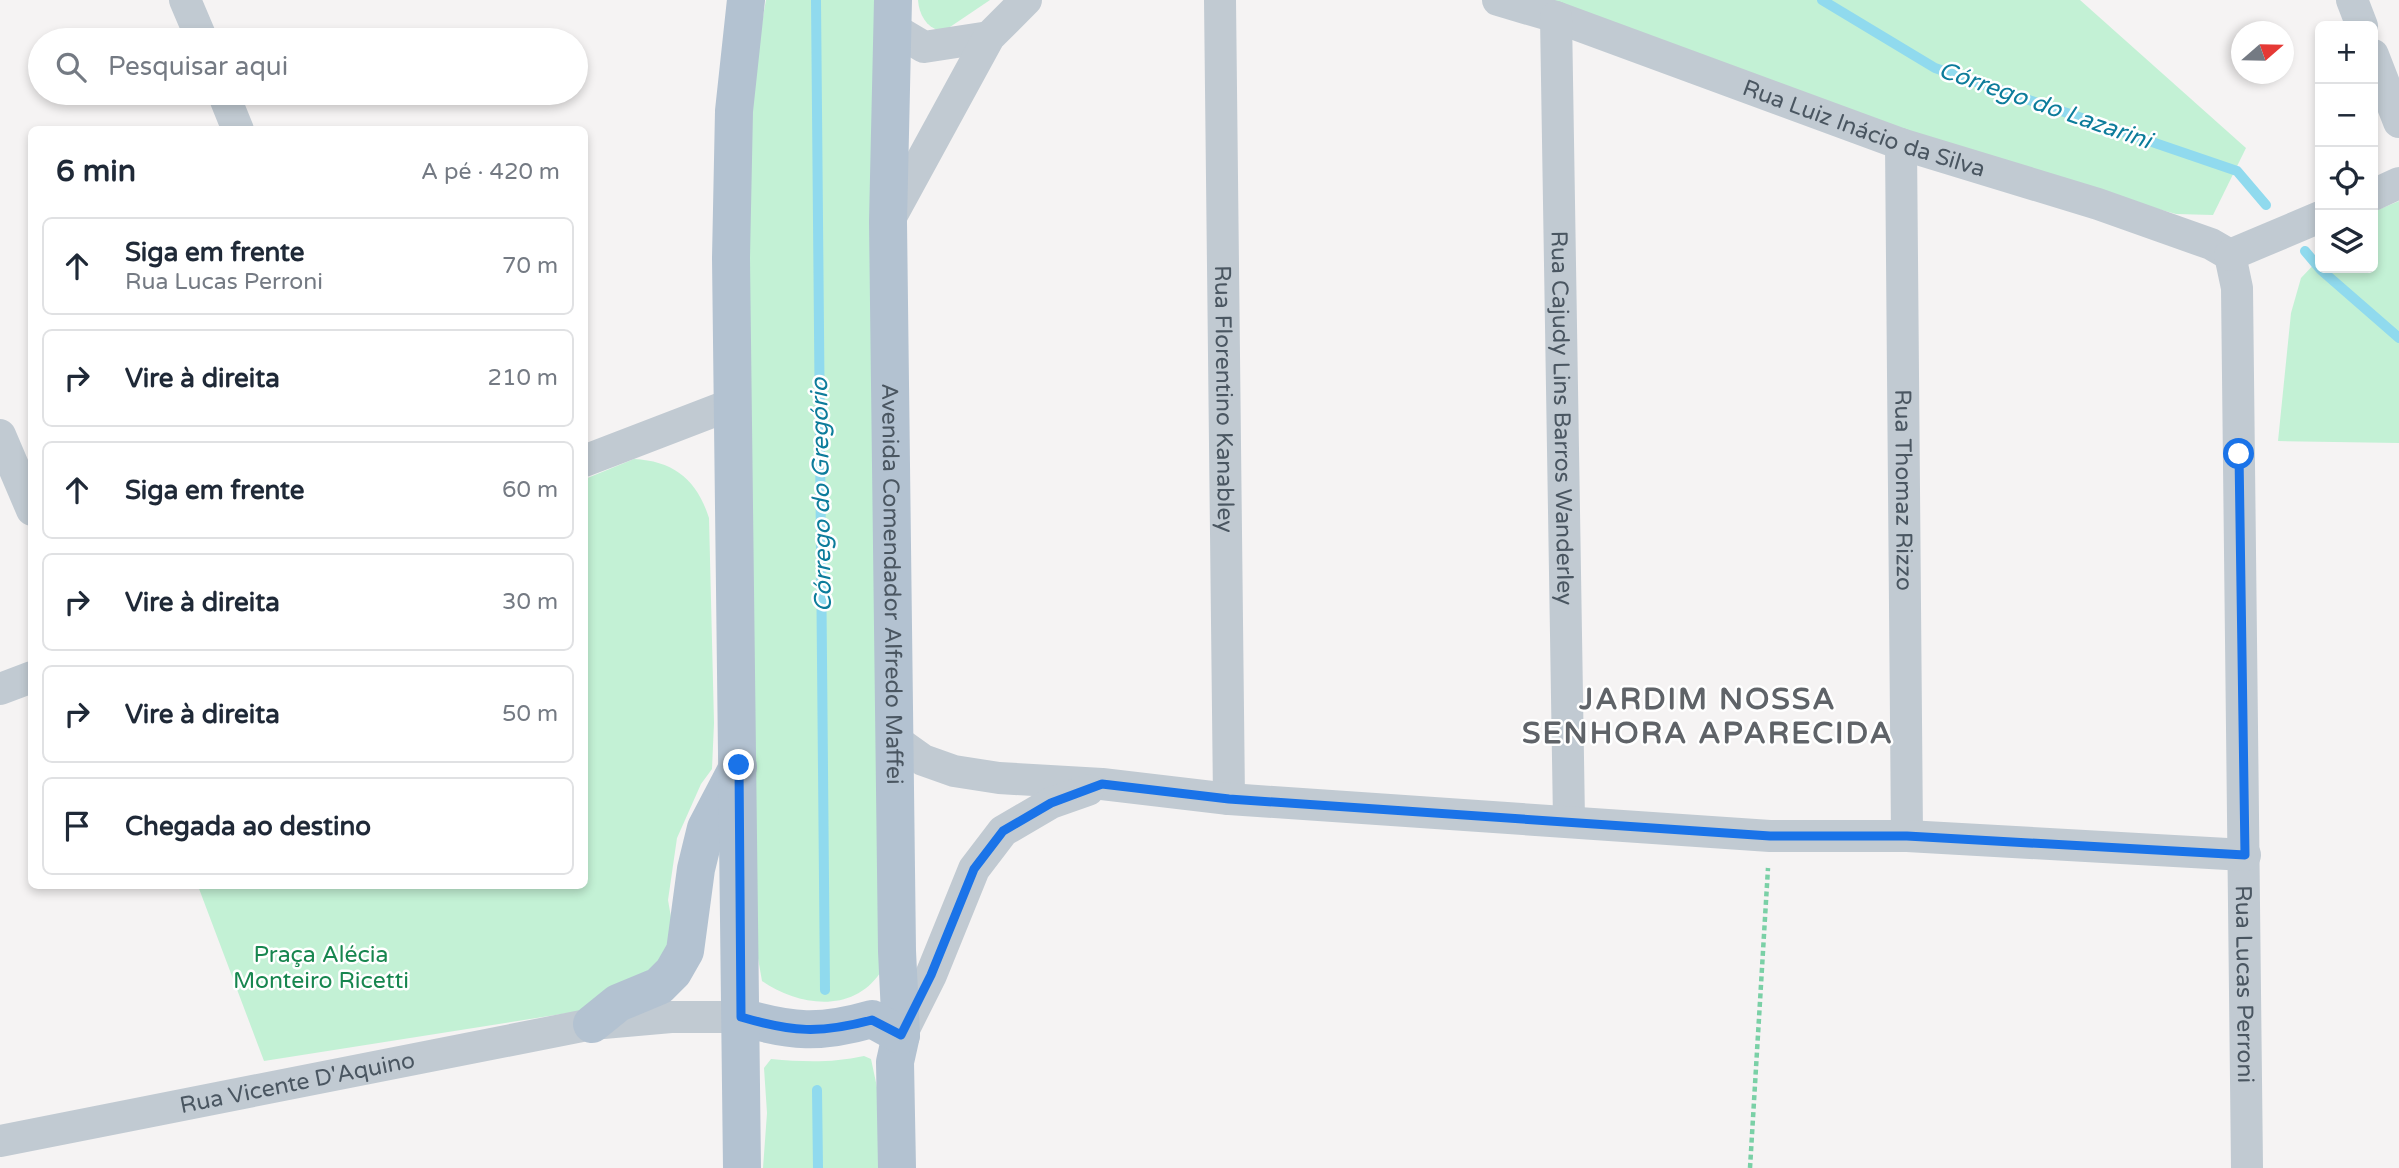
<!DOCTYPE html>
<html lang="pt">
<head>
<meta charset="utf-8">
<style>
	:root { --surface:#fff; --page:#f2f2f3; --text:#1f2937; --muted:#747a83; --line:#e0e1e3 }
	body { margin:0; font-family:"Varela Round",sans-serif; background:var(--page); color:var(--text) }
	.controls { position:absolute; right:21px; top:21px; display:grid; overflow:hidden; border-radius:10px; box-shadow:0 4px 10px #0003 }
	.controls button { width:63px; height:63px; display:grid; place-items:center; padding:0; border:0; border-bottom:2px solid var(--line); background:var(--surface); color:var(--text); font:35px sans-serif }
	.compass { position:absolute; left:2231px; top:21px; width:63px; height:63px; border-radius:50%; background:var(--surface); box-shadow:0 4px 10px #0003; rotate:70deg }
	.stop { position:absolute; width:21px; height:21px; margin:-16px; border:5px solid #1a73e8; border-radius:50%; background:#fff }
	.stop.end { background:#1a73e8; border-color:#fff; box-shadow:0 2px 7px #0008 }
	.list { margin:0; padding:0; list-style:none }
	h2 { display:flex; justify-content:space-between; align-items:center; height:91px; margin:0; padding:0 28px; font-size:30px }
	h2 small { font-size:23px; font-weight:400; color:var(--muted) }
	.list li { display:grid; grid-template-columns:46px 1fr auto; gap:21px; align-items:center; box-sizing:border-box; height:98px; margin:0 14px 14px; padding:0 14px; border:2px solid var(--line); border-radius:10px }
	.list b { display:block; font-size:26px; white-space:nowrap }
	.list p { margin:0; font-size:23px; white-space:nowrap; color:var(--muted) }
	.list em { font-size:23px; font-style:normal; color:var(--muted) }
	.icon { flex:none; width:38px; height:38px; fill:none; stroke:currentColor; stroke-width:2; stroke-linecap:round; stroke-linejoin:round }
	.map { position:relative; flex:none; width:2399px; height:1168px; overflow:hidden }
	.search { position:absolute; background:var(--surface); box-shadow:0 4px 10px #0003; left:28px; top:28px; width:560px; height:77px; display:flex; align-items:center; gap:18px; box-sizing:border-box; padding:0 24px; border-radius:38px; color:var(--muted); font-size:26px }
	.panel { position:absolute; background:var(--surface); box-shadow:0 4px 10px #0003; left:28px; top:126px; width:560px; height:763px; border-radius:10px }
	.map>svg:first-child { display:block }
</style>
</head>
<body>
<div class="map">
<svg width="2399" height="1168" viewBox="0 0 2399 1168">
	<rect width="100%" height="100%" fill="#f5f3f3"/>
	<!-- green -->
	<g fill="#c3f1d5">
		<path d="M766 0H876L880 973C852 1014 798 1006 762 981L756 947C752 739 745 530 748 322 749 214 746 106 766 0Z"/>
		<path d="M918 0H990L947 29 940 31C926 27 919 14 918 0Z"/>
		<polygon points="1541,0 2080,0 2246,148 2213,215 2176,214 1919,142"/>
		<polygon points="2399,201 2399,443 2278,441 2291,313 2301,278 2320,258 2320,268 2373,268 2373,212"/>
		<path d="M634 459C674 461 697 480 709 518L714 723 712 769 701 784 677 838 668 900 672 923 664 966 587 1010 264 1061 198 886H584L585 479Z"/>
		<path d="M864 1056 871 1059 878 1092 880 1168H763L767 1113 764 1068 771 1059C804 1062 832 1063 864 1056Z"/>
	</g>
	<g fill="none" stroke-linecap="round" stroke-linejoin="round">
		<!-- stream -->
		<g stroke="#90daee" stroke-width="10">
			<polyline points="816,0 825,990"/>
			<polyline points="1822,0 1935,68 2237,171 2266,205"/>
			<polyline points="2305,251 2321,270 2399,338"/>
			<polyline points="817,1090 818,1168"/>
		</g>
		<!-- path -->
		<polyline stroke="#7ad0a6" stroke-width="4.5" stroke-dasharray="5 3.5" stroke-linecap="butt" points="1750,1168 1768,868"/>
		<!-- street -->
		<g stroke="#c1cad2" stroke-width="32">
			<polyline points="185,0 202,40"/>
			<path id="s1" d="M1220 0 1229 799"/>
			<path id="s2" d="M1498 0 1556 17 1901 144 2098 204 2211 244 2230 255"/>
			<polyline points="2352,0 2362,26"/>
			<path id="s3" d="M1556 17 1569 820"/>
			<polyline points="892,28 924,47 989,37"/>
			<polyline points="2373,55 2399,122"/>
			<polyline points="223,93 238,130"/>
			<path id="s4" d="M1901 144 1907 836"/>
			<polyline points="2373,195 2399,183"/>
			<polyline points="888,222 989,37 1026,0"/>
			<path id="s5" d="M2230 255 2237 288 2247 1168"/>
			<polyline points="2230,255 2320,217"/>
			<polyline points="0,435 32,510"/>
			<polyline points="584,461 735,403"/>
			<polyline points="0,689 32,677"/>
			<polyline points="895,740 923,760 954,771 999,778 1102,784 1229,799 1770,836 1907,836 2245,855"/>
			<polyline points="901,1035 931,975 974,869 1003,831 1051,803 1088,790"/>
			<path id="s6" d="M0 1141 592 1024 671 1017H741"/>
		</g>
		<!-- primary -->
		<g stroke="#b3c2d1" stroke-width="38">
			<path id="s7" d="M893 0 888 222 897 951 901 1035 895 1062 897 1168"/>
			<path d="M741 1017C792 1032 820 1034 872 1019L901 1035"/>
			<polyline points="592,1024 618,1003 659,986 673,972 685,951 696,869 706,828 738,767"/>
			<polyline points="742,1168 731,258 734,111 746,0"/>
		</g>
	</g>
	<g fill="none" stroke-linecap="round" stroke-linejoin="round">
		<!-- route -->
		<path stroke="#1a73e8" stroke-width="9" d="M739 765 741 1017C792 1032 820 1034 872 1020L901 1035 931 975 974 869 1003 831 1051 803 1102 784 1229 799 1770 836H1907L2245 855 2239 454"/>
	</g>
	<g text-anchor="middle" stroke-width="5" stroke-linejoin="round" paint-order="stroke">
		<!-- street labels -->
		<g font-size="23" fill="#4a5661" stroke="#fff">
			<text dy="8" stroke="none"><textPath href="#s2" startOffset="388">Rua Luiz Inácio da Silva</textPath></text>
			<text dy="8" stroke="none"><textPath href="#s1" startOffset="399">Rua Florentino Kanabley</textPath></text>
			<text dy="8" stroke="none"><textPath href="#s3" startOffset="401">Rua Cajudy Lins Barros Wanderley</textPath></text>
			<text dy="8" stroke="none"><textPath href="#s4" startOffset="346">Rua Thomaz Rizzo</textPath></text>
			<text dy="8" stroke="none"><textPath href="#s7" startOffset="584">Avenida Comendador Alfredo Maffei</textPath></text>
			<text dy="8" stroke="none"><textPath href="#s5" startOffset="730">Rua Lucas Perroni</textPath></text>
			<text dy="8" stroke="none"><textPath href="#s6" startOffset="303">Rua Vicente D'Aquino</textPath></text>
		</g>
		<!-- park labels -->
		<g font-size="23" fill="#17864f" stroke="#fff">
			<text x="321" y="962">Praça Alécia<tspan x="321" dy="26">Monteiro Ricetti</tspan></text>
		</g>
		<!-- water labels -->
		<g font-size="24" font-style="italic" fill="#0c7c9b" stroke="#fff">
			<text transform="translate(2045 105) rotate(19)" y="8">Córrego do Lazarini</text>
			<text transform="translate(821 495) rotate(-91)" y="8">Córrego do Gregório</text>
		</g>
		<!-- district labels -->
		<g font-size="30" font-weight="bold" letter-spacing="2" fill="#5f6368" stroke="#fff">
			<text x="1708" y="709">JARDIM NOSSA<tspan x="1708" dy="34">SENHORA APARECIDA</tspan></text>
		</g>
	</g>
</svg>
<div class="controls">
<button>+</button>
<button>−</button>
<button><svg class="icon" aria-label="locate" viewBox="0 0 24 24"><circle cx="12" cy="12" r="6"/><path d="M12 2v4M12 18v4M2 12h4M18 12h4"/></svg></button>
<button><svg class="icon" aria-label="layers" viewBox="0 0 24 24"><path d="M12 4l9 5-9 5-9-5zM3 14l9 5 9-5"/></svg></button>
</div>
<svg class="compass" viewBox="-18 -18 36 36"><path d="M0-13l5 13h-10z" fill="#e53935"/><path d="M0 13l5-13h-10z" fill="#747a83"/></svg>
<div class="stop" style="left:2239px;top:454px"></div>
<div class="stop end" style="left:739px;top:765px"></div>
<div class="search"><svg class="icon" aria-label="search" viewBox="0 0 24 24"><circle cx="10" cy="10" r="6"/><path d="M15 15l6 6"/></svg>Pesquisar aqui</div>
<section class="panel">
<h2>6 min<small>A pé · 420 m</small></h2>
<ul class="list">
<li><svg class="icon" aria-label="ahead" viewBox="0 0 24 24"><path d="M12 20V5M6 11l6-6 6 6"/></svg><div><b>Siga em frente</b><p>Rua Lucas Perroni</p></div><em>70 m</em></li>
<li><svg class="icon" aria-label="right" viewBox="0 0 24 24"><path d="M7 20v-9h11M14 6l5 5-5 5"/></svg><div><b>Vire à direita</b></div><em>210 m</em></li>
<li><svg class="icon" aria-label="ahead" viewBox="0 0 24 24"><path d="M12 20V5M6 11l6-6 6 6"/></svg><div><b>Siga em frente</b></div><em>60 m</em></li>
<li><svg class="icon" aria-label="right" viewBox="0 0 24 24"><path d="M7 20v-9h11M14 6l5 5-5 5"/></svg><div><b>Vire à direita</b></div><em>30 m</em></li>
<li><svg class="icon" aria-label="right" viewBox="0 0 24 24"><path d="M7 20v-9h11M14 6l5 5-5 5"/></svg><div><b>Vire à direita</b></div><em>50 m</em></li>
<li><svg class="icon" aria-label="arrive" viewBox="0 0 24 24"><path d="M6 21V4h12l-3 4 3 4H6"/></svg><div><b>Chegada ao destino</b></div></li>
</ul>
</section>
</div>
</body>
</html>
